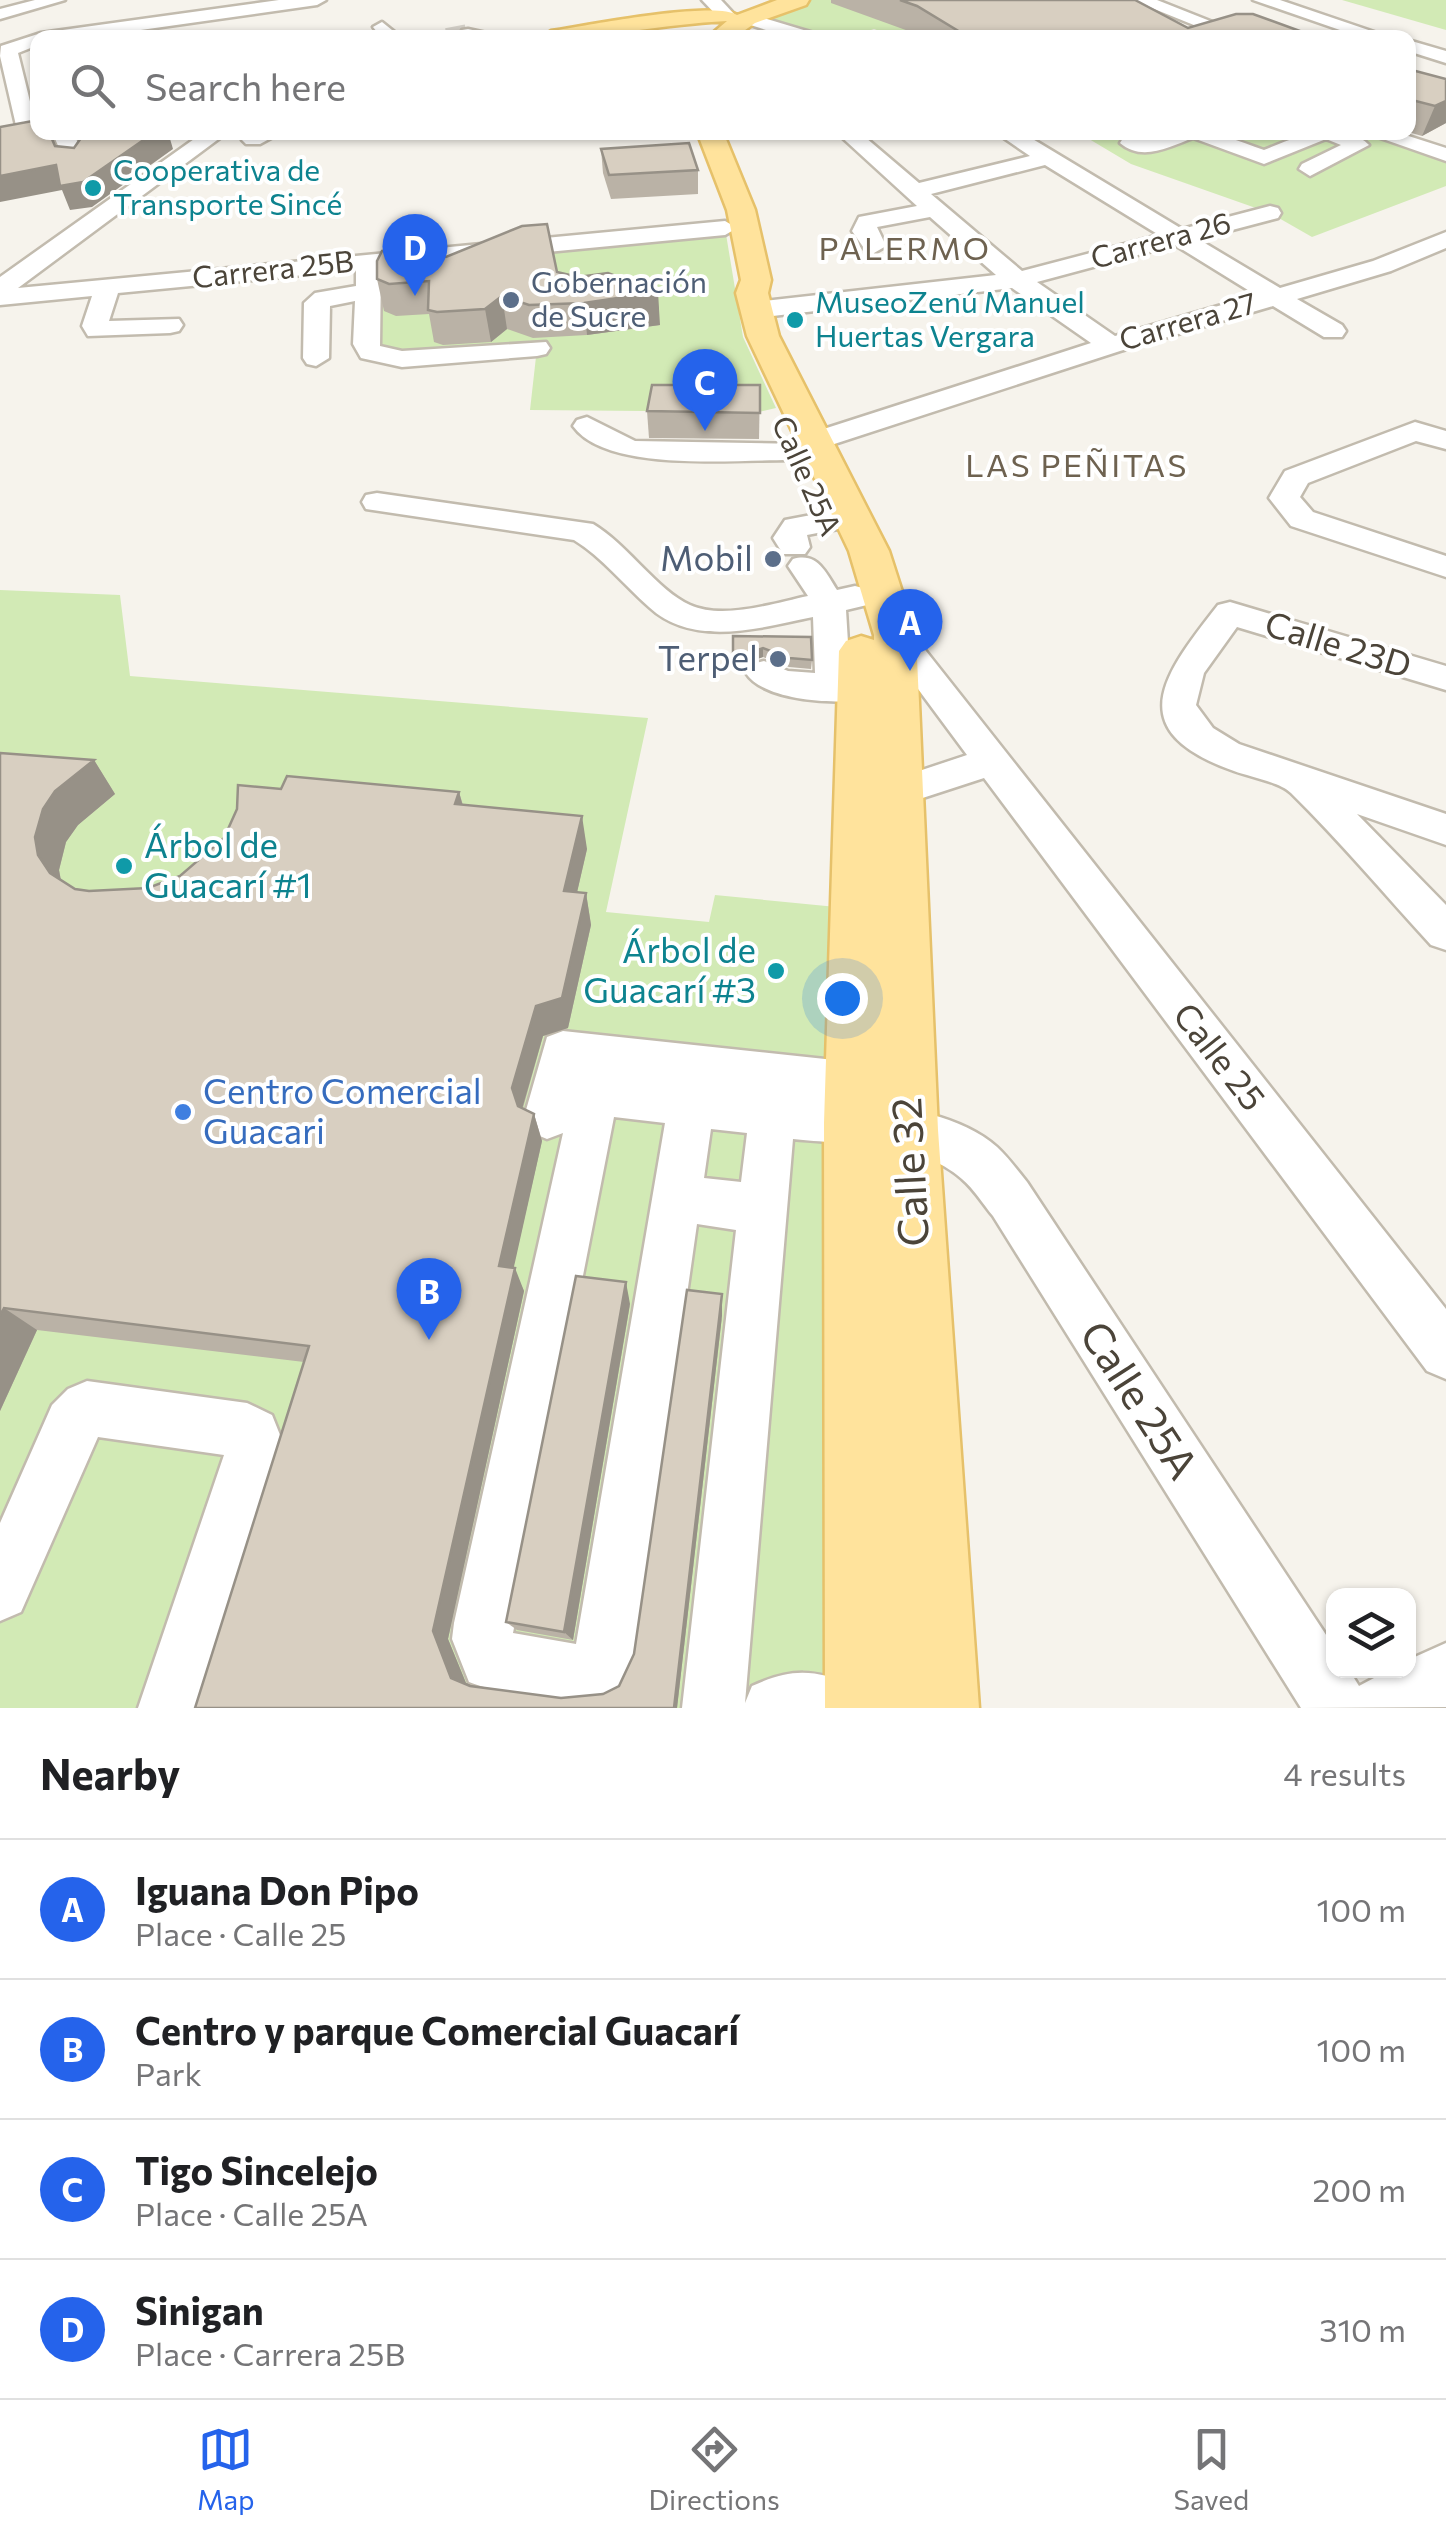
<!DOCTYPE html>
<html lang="en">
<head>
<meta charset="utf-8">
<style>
	:root { --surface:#fff; --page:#f6f6f6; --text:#202124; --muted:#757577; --line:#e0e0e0; --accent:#2563eb }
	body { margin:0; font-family:Commissioner,sans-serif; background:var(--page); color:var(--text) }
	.controls { position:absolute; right:30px; bottom:30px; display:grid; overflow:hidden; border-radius:20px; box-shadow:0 2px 8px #0004 }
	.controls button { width:90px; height:90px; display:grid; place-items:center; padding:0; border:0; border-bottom:2px solid var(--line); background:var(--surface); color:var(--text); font:50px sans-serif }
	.you { position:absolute; left:842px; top:998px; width:35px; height:35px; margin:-25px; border:8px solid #fff; border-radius:50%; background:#1a73e8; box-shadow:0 0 0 15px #1a73e833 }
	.badge { display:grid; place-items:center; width:65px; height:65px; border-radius:50%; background:var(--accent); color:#fff; font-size:32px; font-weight:700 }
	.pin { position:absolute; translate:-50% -82px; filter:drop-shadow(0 2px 5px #0008) }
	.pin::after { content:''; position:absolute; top:52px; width:35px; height:30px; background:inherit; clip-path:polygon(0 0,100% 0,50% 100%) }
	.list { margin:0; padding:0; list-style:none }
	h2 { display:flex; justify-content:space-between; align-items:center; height:130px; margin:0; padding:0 40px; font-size:42px }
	h2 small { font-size:32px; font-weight:400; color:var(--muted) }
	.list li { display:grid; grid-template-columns:65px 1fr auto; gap:30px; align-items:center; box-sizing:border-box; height:140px; padding:0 40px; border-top:2px solid var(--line) }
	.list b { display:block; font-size:38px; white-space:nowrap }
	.list p { margin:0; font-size:32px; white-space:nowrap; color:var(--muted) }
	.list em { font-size:32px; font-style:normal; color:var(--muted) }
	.icon { flex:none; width:55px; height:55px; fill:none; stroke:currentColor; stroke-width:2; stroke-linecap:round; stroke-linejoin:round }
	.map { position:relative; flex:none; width:1446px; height:1708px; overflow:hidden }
	.search { position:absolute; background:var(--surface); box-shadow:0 2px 8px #0004; left:30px; right:30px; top:30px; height:110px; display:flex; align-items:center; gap:25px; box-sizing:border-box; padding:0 35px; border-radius:20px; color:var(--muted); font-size:38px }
	.sheet { height:690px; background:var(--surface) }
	nav { display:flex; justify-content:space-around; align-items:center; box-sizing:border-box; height:140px; border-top:2px solid var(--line); background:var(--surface); font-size:28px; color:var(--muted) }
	nav a { display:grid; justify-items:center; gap:5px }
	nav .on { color:var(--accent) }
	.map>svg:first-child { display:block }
</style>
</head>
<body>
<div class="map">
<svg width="1446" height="1708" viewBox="0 0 1446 1708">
	<rect width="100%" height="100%" fill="#f6f3ec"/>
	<!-- green -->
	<g fill="#d2eab5">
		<polygon points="798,0 1078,0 1146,37 899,38 874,29 851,37 811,38 747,18"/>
		<polygon points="1342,0 1446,0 1446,30"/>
		<polygon points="1079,133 1373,133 1446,155 1446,186 1312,237 1270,213 1131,164"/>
		<polygon points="725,228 743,337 776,408 759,412 530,410 537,348 370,352 369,260"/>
		<polygon points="0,590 120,595 130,676 648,718 606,912 709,922 715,895 857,909 864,1708 0,1708"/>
	</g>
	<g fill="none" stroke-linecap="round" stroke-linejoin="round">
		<!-- minor-tunnel -->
		<polyline stroke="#d4d0c8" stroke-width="20" stroke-dasharray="20 10" stroke-linecap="butt" points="447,38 468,34"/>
		<defs>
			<g id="minor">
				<polygon points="35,0 65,0 0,19 0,9"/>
				<polygon points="279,0 326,0 317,5 84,38 38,38 38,45 18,53 38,134 28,140 18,134 0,56 1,46 41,33"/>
				<polygon points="702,0 721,0 735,15 732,19 720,19"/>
				<polygon points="1132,0 1157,0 1253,38 1226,38"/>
				<polygon points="1253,0 1280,0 1392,38 1363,38"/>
				<polygon points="747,13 817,34 820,38 791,38 741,22 738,18"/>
				<polygon points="382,22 402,38 382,38 373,27"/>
				<polygon points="468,29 491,34 494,38 461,38 462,30"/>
				<polygon points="1408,40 1446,51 1446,63 1408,51"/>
				<polygon points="52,132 73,132 87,163 84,168 68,168"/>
				<polygon points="204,132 228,132 18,288 725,221 737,228 725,235 381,268 380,346 402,351 546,342 550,348 546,354 537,356 402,367 361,358 353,344 355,301 330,306 329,358 316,366 307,364 303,358 304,303 315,293 356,286 356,270 118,293 109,321 179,319 183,325 179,331 170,333 88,336 82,326 92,296 0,305 0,277"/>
				<polygon points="253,132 282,132 260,144 246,144 242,140"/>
				<path d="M836 132H859L919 183 1030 156 995 132H1021L1182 229 1270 206 1278 208 1281 213 1278 218 1198 239 1280 288 1373 261 1446 232V248L1391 271 1297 299 1342 325 1346 331 1342 337H1324L1273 306 1120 351 825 447 809 448 806 457 796 460C740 459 607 474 573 426L577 420 587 417 635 441 802 444 805 435 1091 343 1012 288 756 318 747 315 743 310 756 302 996 275 930 217 877 227 886 246 874 253 866 251 852 231 859 217 917 206ZM1045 165 1159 235 1022 271 931 194ZM1175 245 1256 295 1115 336 1037 282Z"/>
				<path d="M1127 132H1153L1145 139C1154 139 1160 135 1168 133 1202 126 1233 139 1264 150 1294 138 1340 117 1369 145L1310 176 1299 169 1302 164 1341 145 1326 139 1264 164 1193 138C1169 147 1142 162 1120 143Z"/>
				<polygon points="1363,132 1396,132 1446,148 1446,161"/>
				<polygon points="1415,422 1446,431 1446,449 1416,441 1308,483 1300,497 1313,512 1446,556 1446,577 1291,526 1269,498 1285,471"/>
				<path d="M377 493 593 524C628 545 658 591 690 605 723 620 775 603 808 596L788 566 793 559C817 552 825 571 837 590L855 586 867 589 872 597 867 605 846 610 850 676 869 680 874 689 869 698C840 706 763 701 746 673L752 664 764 661 788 671 815 673 813 617C760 628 693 648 649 607 623 584 603 558 574 540L366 509 362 502 366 495Z"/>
				<polygon points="827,512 838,515 843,522 838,529 807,535 810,547 805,554 783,554 773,538 785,520"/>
				<path d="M1230 602 1446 666V690L1237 627 1204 673 1196 705 1213 728 1239 744 1446 814V845L1357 814 1446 905V950L1431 945C1385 895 1340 841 1291 793 1280 782 1250 777 1234 771 1120 731 1163 675 1218 605Z"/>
				<polygon points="895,623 907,627 1446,1309 1446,1379 1427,1371 984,778 898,806 857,802 852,792 857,782 898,778 967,755 878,635 883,627"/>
				<path d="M563 1031 853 1062 869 1068 876 1083 869 1098 857 1102C903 1107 961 1115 997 1147 1008 1157 1018 1171 1027 1182L1334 1647V1670H1349L1359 1686 1389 1670H1408V1660L1446 1643V1707L1301 1708 993 1216C983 1204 974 1189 962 1179 920 1141 846 1145 793 1139L745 1703 752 1686C791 1668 815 1669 855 1686L864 1708H682L736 1230 697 1224 635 1660C631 1669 628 1682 622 1689 593 1708 504 1696 469 1682L452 1639 454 1623 563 1133 547 1139 530 1132 524 1117 547 1037ZM614 1117 665 1123 576 1644 513 1633ZM711 1129 747 1133 741 1182 704 1178Z"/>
				<polygon points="87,1381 247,1403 272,1415 280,1435 281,1452 200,1708 138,1708 224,1455 98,1437 21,1612 0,1621 0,1523 52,1405 68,1389"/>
			</g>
			<g id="major">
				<path d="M777 0H809L806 5 755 23 734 38H707L727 21C664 24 603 38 540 38L551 31C585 26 715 0 737 15Z"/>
				<polygon points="697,132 723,132 755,210 771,280 768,293 779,336 889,551 916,635 938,1130 979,1708 825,1708 824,1123 839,651 846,641 861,636 874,640 874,635 849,551 747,336 736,293 741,280 727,210"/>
			</g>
		</defs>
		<!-- minor casing -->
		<use href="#minor" stroke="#c2bbae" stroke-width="5"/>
		<!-- major casing -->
		<use href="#major" stroke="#e6c16a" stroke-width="5"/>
		<!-- minor -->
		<use href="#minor" fill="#fff" fill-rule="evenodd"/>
		<!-- major -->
		<use href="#major" fill="#ffe39c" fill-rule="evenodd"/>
	</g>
	<!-- wall -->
	<g fill="#bab2a6">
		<polygon points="831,0 1135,0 1188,28 1319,38 921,38 914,33 831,3"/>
		<polygon points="1408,69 1446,79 1446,123 1422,136 1408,132"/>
		<polygon points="601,149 698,170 698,194 611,199 603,173"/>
		<polygon points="446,257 557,272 660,325 587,335 533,338 507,329 491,342 443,345 434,342 429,314 396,316 384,311 377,279"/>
		<polygon points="760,385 759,439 649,438 647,411"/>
		<polygon points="733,636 812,660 811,669 789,667 763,657 749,662 743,672 733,672"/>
		<polygon points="0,753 94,760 115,794 78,825 66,842 59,870 61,880 75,889 89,891 148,888 180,876 281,789 459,792 463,805 587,849 577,892 586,893 591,925 568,1028 543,1036 523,1108 534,1114 542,1141 513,1268 524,1291 448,1639 466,1683 473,1686 561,1698 603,1694 619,1686 634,1654 722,1316 677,1708 195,1708 304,1362 37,1330 0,1411"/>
		<polygon points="630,1304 573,1640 517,1630 506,1622"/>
	</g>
	<!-- shaded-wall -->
	<g fill="#979187">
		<polygon points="1446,101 1446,123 1422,136 1435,106"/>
		<polygon points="155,132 168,132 173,149 92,207 70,210 62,190 0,202 0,176 56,165"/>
		<polygon points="658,292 660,325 587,335 584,303"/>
		<polygon points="502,296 507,329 491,342 485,309"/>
		<polygon points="763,648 763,657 749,662 743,672 743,663 749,653"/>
		<polygon points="94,760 115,794 78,825 66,842 59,870 62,887 50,873 38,855 35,837 43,809 55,791"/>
		<polygon points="459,792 468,825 455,804"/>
		<polygon points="582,816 587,849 570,923 564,891"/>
		<polygon points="586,893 591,925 568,1028 543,1036 520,1116 512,1088 536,1006"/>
		<polygon points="534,1114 542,1141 509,1289 499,1266"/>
		<polygon points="515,1268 524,1291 448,1639 466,1683 484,1691 451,1678 433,1631"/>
		<polygon points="626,1282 630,1304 573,1640 564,1632"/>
		<polygon points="722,1294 722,1316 677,1708 674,1708"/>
		<polygon points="4,1308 37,1330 0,1411 0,1316"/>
	</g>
	<!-- building -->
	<g fill="#d8cfc1" stroke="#979187" stroke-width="2.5">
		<polygon points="900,0 1135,0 1188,28 1236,14 1253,14 1319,38 970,38 917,6"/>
		<polygon points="1408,69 1446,79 1446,101 1435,106 1408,99"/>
		<polygon points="38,120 38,132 49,132 55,146 74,148 81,138 79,132 155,132 83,182 60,186 56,165 0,176 0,127"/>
		<polygon points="689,143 698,170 609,175 601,149"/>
		<polygon points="547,224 557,272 578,277 608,273 658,292 584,303 529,305 502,296 485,309 437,312 428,310 429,281 389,284 377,279 377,261 382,251 420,248 446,257 522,226"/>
		<polygon points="652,385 760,385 760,413 647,411"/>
		<polygon points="733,636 811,637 812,660 789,658 763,648 749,653 743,663 733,663"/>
		<polygon points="0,753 94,760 55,791 43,809 35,837 38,855 50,873 75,889 89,891 148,888 180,876 224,838 237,809 238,785 281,789 287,776 459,792 455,804 582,816 564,891 586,893 562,998 536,1006 512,1088 518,1106 534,1114 499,1266 515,1268 433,1631 451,1678 470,1686 561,1698 603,1694 619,1686 634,1654 687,1290 722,1294 674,1708 195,1708 309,1346 4,1308 0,1316"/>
		<polygon points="576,1276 626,1282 564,1632 506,1622"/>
	</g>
	<!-- markers -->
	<g fill="#0f9aa8" stroke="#fff" stroke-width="4">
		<circle cx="93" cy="188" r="10"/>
		<circle cx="795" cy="320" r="10"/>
		<circle cx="124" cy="866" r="10"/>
		<circle cx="776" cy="971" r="10"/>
	</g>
	<g fill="#5c6f8a" stroke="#fff" stroke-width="4">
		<circle cx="511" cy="300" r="10"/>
		<circle cx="773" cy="559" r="10"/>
		<circle cx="778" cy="659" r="10"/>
	</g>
	<circle fill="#3f7fe0" stroke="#fff" stroke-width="4" cx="183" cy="1112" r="10"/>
	<g text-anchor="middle" stroke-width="8" stroke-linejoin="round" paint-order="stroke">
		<!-- far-culture labels -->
		<g font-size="30" fill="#0d838f" stroke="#fff" text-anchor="start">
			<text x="113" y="181">Cooperativa de<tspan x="113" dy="34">Transporte Sincé</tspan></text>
			<text x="815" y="313">MuseoZenú Manuel<tspan x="815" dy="34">Huertas Vergara</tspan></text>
		</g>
		<!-- far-street labels -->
		<g font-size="30" fill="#4b4439" stroke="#fff">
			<text transform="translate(1161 241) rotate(-15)" y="10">Carrera 26</text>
			<text transform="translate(273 270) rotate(-6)" y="10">Carrera 25B</text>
			<text transform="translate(1188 322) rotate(-16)" y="10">Carrera 27</text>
			<text transform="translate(806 476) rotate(66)" y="10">Calle 25A</text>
		</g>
		<!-- far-service labels -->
		<g font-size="30" fill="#4e5e75" stroke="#fff" text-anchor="start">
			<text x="531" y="293">Gobernación<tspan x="531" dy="34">de Sucre</tspan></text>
		</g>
		<!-- far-neighbourhood labels -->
		<g font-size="32" letter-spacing="2.5" fill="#6e6250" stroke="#fff">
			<text x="905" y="260">PALERMO</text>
			<text x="1077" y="477">LAS PEÑITAS</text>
		</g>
		<!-- service labels -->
		<g font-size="35" fill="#4e5e75" stroke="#fff" text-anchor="end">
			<text x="753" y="571">Mobil</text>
			<text x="758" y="671">Terpel</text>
		</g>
		<!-- street labels -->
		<g font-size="35" fill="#4b4439" stroke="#fff">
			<text transform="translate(1338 645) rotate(17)" y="12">Calle 23D</text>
			<text transform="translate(1219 1057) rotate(52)" y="12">Calle 25</text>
		</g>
		<!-- culture labels -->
		<g font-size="35" fill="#0d838f" stroke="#fff" text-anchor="start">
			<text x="144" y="858">Árbol de<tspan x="144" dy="40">Guacarí #1</tspan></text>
			<text x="756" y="963" text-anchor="end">Árbol de<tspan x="756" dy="40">Guacarí #3</tspan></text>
		</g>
		<!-- shop labels -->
		<g font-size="35" fill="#366cbe" stroke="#fff" text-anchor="start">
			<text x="203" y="1104">Centro Comercial<tspan x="203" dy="40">Guacari</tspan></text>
		</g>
		<!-- near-street labels -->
		<g font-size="42" fill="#4b4439" stroke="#fff">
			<text transform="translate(910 1172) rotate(-93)" y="15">Calle 32</text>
			<text transform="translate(1139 1400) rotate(57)" y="15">Calle 25A</text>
		</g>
	</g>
</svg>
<div class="controls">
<button><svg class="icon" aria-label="layers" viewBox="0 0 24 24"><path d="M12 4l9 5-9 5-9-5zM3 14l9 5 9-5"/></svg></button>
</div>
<div class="you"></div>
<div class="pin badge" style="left:910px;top:671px">A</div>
<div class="pin badge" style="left:429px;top:1340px">B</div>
<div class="pin badge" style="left:705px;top:431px">C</div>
<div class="pin badge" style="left:415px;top:296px">D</div>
<div class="search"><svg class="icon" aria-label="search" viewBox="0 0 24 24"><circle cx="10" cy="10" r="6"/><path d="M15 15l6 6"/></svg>Search here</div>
</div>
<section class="sheet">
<h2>Nearby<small>4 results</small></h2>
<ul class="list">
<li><span class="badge">A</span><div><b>Iguana Don Pipo</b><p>Place · Calle 25</p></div><em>100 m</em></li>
<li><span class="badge">B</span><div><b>Centro y parque Comercial Guacarí</b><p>Park</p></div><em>100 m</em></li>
<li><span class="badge">C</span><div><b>Tigo Sincelejo</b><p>Place · Calle 25A</p></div><em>200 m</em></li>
<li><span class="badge">D</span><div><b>Sinigan</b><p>Place · Carrera 25B</p></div><em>310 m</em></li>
</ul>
</section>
<nav>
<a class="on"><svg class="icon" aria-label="map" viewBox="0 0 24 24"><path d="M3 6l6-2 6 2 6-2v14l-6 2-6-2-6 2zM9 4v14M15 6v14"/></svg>Map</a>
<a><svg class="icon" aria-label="directions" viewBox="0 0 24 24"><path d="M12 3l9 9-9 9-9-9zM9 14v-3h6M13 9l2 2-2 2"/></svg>Directions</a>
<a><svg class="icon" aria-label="saved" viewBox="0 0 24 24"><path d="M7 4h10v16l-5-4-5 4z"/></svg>Saved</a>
</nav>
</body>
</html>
